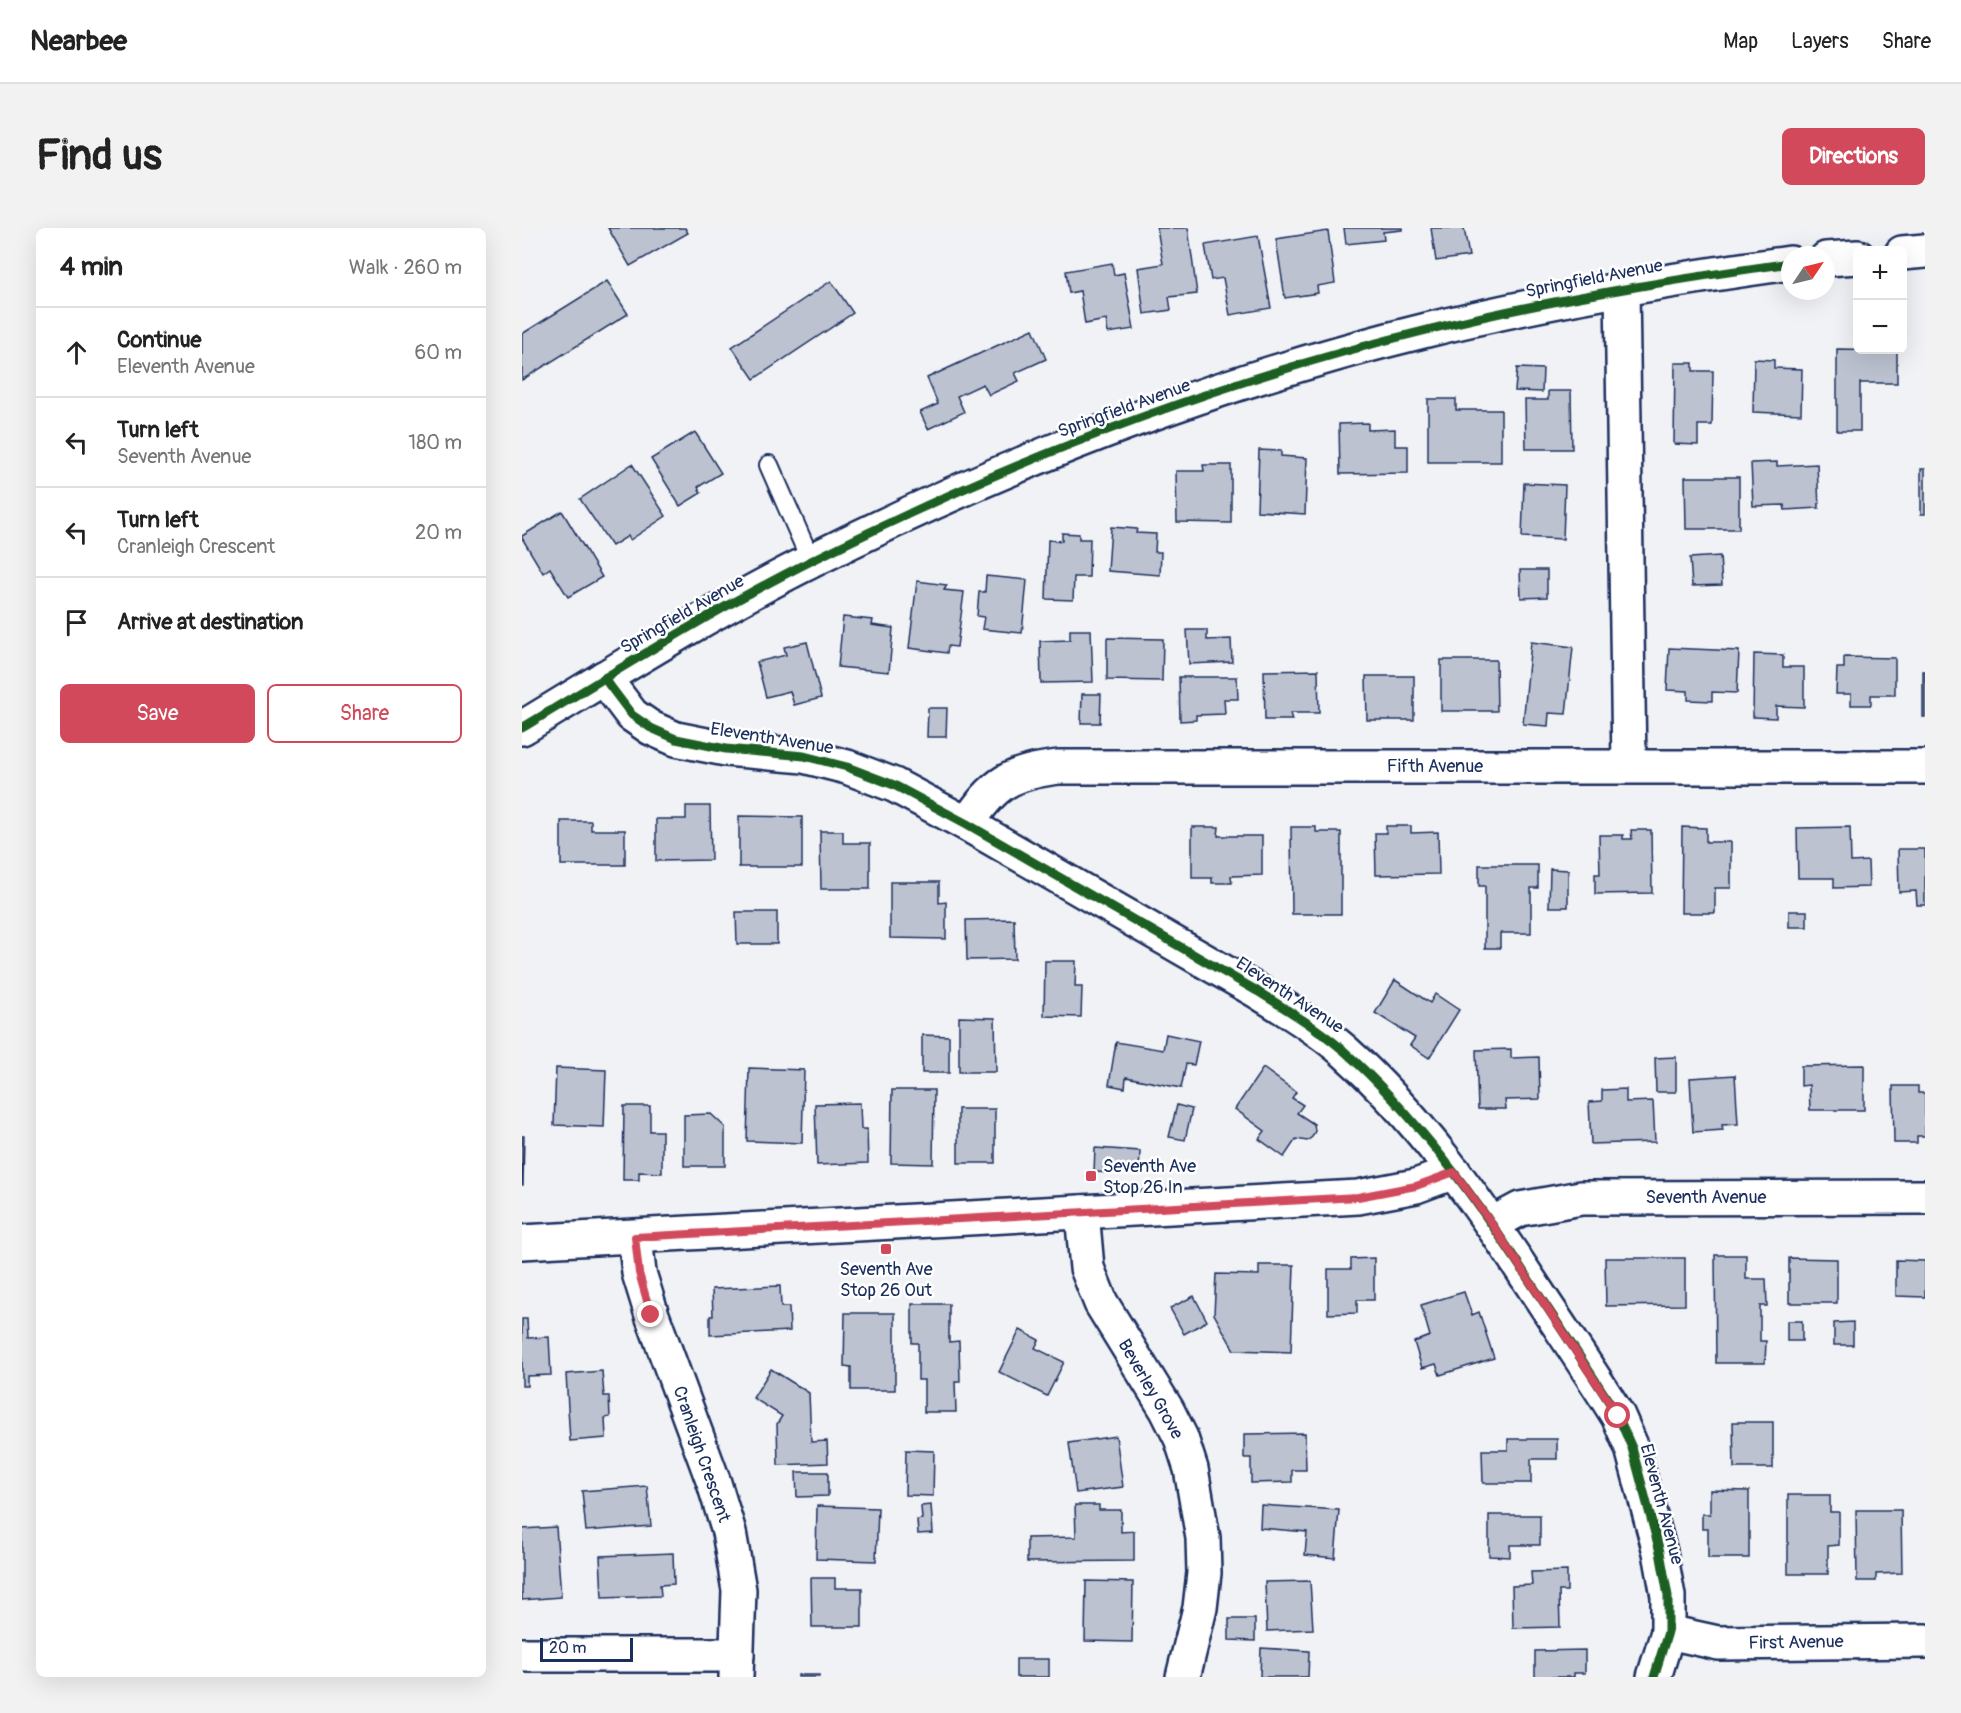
<!DOCTYPE html>
<html lang="en">
<head>
<meta charset="utf-8">
<style>
	:root { --surface:#fff; --page:#f2f2f2; --text:#222; --muted:#767676; --line:#e0e0e0; --accent:#d1495b }
	body { margin:0; font-family:Pangolin,sans-serif; background:var(--page); color:var(--text) }
	.controls { position:absolute; right:18px; top:18px; display:grid; overflow:hidden; border-radius:9px; box-shadow:0 6px 24px #0002 }
	.controls button { width:54px; height:54px; display:grid; place-items:center; padding:0; border:0; border-bottom:2px solid var(--line); background:var(--surface); color:var(--text); font:30px sans-serif }
	.compass { position:absolute; left:1259px; top:18px; width:54px; height:54px; border-radius:50%; background:var(--surface); box-shadow:0 6px 24px #0002; rotate:55deg }
	.scale { position:absolute; left:18px; bottom:15px; width:93px; box-sizing:border-box; padding-left:6px; border:3px solid #1b2f5e; border-top:0; font-size:16px; line-height:21px; white-space:nowrap; color:#1b2f5e; -webkit-text-stroke:4px #fff; paint-order:stroke }
	.stop { position:absolute; width:18px; height:18px; margin:-14px; border:4px solid #d1495b; border-radius:50%; background:#fff }
	.stop.end { background:#d1495b; border-color:#fff; box-shadow:0 2px 6px #0008 }
	.list { margin:0; padding:0; list-style:none }
	h2 { display:flex; justify-content:space-between; align-items:center; height:78px; margin:0; padding:0 24px; font-size:26px }
	h2 small { font-size:20px; font-weight:400; color:var(--muted) }
	.list li { display:grid; grid-template-columns:39px 1fr auto; gap:18px; align-items:center; box-sizing:border-box; height:90px; padding:0 24px; border-top:2px solid var(--line) }
	.list b { display:block; font-size:22px; white-space:nowrap }
	.list p { margin:0; font-size:20px; white-space:nowrap; color:var(--muted) }
	.list em { font-size:20px; font-style:normal; color:var(--muted) }
	.actions { display:flex; gap:12px; padding:18px 24px }
	.actions a { flex:1; padding:14px 0; border:2px solid var(--accent); border-radius:9px; text-align:center; font-size:21px; color:var(--accent) }
	.actions .main { background:var(--accent); color:#fff }
	.icon { flex:none; width:33px; height:33px; fill:none; stroke:currentColor; stroke-width:2; stroke-linecap:round; stroke-linejoin:round }
	.map { position:relative; flex:none; width:1403px; height:1449px; overflow:hidden; border-radius:9px }
	header { display:flex; align-items:center; gap:36px; box-sizing:border-box; height:84px; padding:0 30px; background:var(--surface); border-bottom:2px solid var(--line) }
	header strong { font-size:28px }
	nav { display:flex; gap:33px; margin-inline-start:auto; font-size:21px }
	.intro { display:flex; align-items:center; justify-content:space-between; box-sizing:border-box; height:144px; padding:0 36px }
	h1 { margin:0; font-size:42px }
	.button { padding:15px 27px; border-radius:9px; background:var(--accent); color:#fff; font-size:21px; font-weight:700 }
	main { display:flex; gap:36px; padding:0 36px }
	aside { flex:1; background:var(--surface); border-radius:9px; box-shadow:0 6px 24px #0002 }
	.map>svg:first-child { display:block }
</style>
</head>
<body>
<header>
<strong>Nearbee</strong>
<nav><a>Map</a><a>Layers</a><a>Share</a></nav>
</header>
<div class="intro"><h1>Find us</h1><a class="button">Directions</a></div>
<main>
<aside>
<h2>4 min<small>Walk · 260 m</small></h2>
<ul class="list">
<li><svg class="icon" aria-label="ahead" viewBox="0 0 24 24"><path d="M12 20V5M6 11l6-6 6 6"/></svg><div><b>Continue</b><p>Eleventh Avenue</p></div><em>60 m</em></li>
<li><svg class="icon" aria-label="left" viewBox="0 0 24 24"><path d="M17 20v-9H6M10 6l-5 5 5 5"/></svg><div><b>Turn left</b><p>Seventh Avenue</p></div><em>180 m</em></li>
<li><svg class="icon" aria-label="left" viewBox="0 0 24 24"><path d="M17 20v-9H6M10 6l-5 5 5 5"/></svg><div><b>Turn left</b><p>Cranleigh Crescent</p></div><em>20 m</em></li>
<li><svg class="icon" aria-label="arrive" viewBox="0 0 24 24"><path d="M6 21V4h12l-3 4 3 4H6"/></svg><div><b>Arrive at destination</b></div></li>
</ul>
<div class="actions"><a class="main">Save</a><a>Share</a></div>
</aside>
<div class="map">
<svg width="1403" height="1449" viewBox="0 0 1403 1449">
	<rect width="100%" height="100%" fill="#f1f2f5"/>
	<filter id="ink" filterUnits="userSpaceOnUse"><feTurbulence type="fractalNoise" baseFrequency=".0167" numOctaves="2"/><feDisplacementMap in="SourceGraphic" scale="12" xChannelSelector="R" yChannelSelector="G"/><feConvolveMatrix kernelMatrix="1 2 1 2 8 2 1 2 1" color-interpolation-filters="sRGB"/></filter>
	<g filter="url(#ink)">
		<!-- building -->
		<g fill="#bcc2d0" stroke="#1b2f5e" stroke-width="1.5">
			<polygon points="86,0 163,0 166,5 108,38"/>
			<polygon points="635,0 666,0 675,66 647,69 649,82 622,86 616,40 641,36"/>
			<polygon points="822,0 880,0 880,2 861,4 862,12 824,16"/>
			<polygon points="909,0 942,0 947,28 914,33"/>
			<polygon points="806,3 813,55 795,58 796,65 763,70 754,11"/>
			<polygon points="736,8 749,80 708,87 701,50 689,52 683,17"/>
			<polygon points="590,35 592,47 602,45 612,101 586,105 584,92 563,96 558,63 547,65 544,43"/>
			<polygon points="85,53 106,86 0,152 0,106"/>
			<polygon points="309,53 331,85 232,151 210,119"/>
			<polygon points="511,101 524,131 493,145 497,153 467,167 461,156 435,168 442,184 406,201 398,184 416,176 405,150"/>
			<polygon points="1315,121 1375,122 1375,155 1338,155 1338,203 1315,203"/>
			<polygon points="1232,131 1252,132 1252,140 1280,141 1279,186 1231,184"/>
			<polygon points="1153,135 1171,135 1171,143 1191,143 1190,197 1176,197 1176,217 1152,216"/>
			<polygon points="995,140 1021,141 1020,164 993,163"/>
			<polygon points="1026,163 1049,163 1050,221 1004,221 1003,172 1026,172"/>
			<polygon points="906,171 934,171 934,182 979,182 979,234 906,234"/>
			<polygon points="846,195 846,202 873,201 873,218 886,218 886,245 818,246 817,196"/>
			<polygon points="173,204 199,245 176,259 179,265 158,278 129,231"/>
			<polygon points="737,222 759,223 759,228 785,230 783,286 735,283"/>
			<polygon points="1255,234 1255,238 1295,236 1297,280 1263,282 1262,277 1231,278 1229,235"/>
			<polygon points="110,236 144,288 108,312 106,308 90,318 58,271"/>
			<polygon points="681,237 709,237 709,295 655,294 654,243 682,243"/>
			<rect x="1399" y="241" width="4" height="45"/>
			<polygon points="1163,249 1217,249 1217,301 1164,301"/>
			<polygon points="1002,255 1043,257 1041,311 1000,309"/>
			<polygon points="40,283 80,349 46,369 28,340 21,345 0,310 0,308"/>
			<polygon points="589,299 615,301 614,305 634,306 633,324 639,324 638,347 586,343"/>
			<polygon points="540,305 557,306 557,311 568,311 567,349 552,349 551,372 524,371 526,312 540,313"/>
			<polygon points="1198,328 1200,357 1170,358 1168,330"/>
			<polygon points="998,342 1025,342 1025,369 999,370"/>
			<polygon points="464,348 505,352 500,405 460,401 462,389 455,388 457,364 463,364"/>
			<polygon points="395,353 425,357 422,362 442,364 435,419 426,418 425,425 387,420"/>
			<polygon points="321,389 351,392 350,397 371,400 367,444 316,439"/>
			<polygon points="548,402 569,402 571,454 519,455 518,413 548,412"/>
			<polygon points="665,402 685,402 685,412 709,411 710,434 667,436"/>
			<polygon points="585,410 641,411 640,453 585,452"/>
			<polygon points="285,414 299,470 272,477 268,463 244,469 235,434 264,427 262,419"/>
			<polygon points="1009,414 1051,419 1044,486 1027,485 1026,498 1001,496"/>
			<polygon points="1147,420 1217,423 1215,465 1190,464 1190,473 1166,472 1166,463 1145,462"/>
			<polygon points="1232,426 1261,427 1261,439 1282,439 1282,479 1254,478 1254,490 1231,489"/>
			<polygon points="1322,429 1373,430 1373,467 1349,467 1349,477 1329,477 1329,466 1314,466 1315,440 1322,440"/>
			<polygon points="919,432 974,432 975,483 919,483"/>
			<polygon points="796,442 797,485 768,485 770,492 743,492 742,443"/>
			<rect x="1401" y="443" width="2" height="46"/>
			<polygon points="844,448 892,448 892,492 845,492"/>
			<polygon points="657,449 715,449 716,471 702,471 703,486 674,487 674,492 658,493"/>
			<polygon points="560,466 579,466 578,495 559,495"/>
			<polygon points="406,480 425,480 424,509 405,509"/>
			<polygon points="164,578 188,578 189,632 134,633 134,591 164,591"/>
			<polygon points="217,588 280,589 280,639 217,639"/>
			<polygon points="39,593 69,593 69,602 103,602 103,637 39,637"/>
			<polygon points="864,598 889,598 889,605 916,604 917,646 854,647 853,605 864,605"/>
			<polygon points="670,599 697,599 696,608 740,608 740,647 709,648 710,655 690,655 690,650 670,650"/>
			<polygon points="769,599 794,599 794,604 819,604 819,686 770,686"/>
			<polygon points="1160,599 1184,600 1184,614 1209,614 1209,660 1193,660 1193,685 1159,685"/>
			<polygon points="1328,599 1329,634 1346,633 1347,659 1312,660 1312,650 1276,650 1275,600"/>
			<polygon points="1109,602 1129,602 1130,665 1073,666 1073,646 1078,646 1077,607 1101,607 1101,611 1110,611"/>
			<polygon points="298,603 321,603 321,615 348,615 348,661 299,661"/>
			<polygon points="1376,621 1403,621 1403,677 1395,677 1394,663 1377,664"/>
			<polygon points="957,637 1016,637 1016,660 1009,660 1009,705 978,705 978,720 963,720 963,658 957,658"/>
			<polygon points="1028,641 1046,642 1046,679 1027,679"/>
			<polygon points="368,654 417,654 417,675 424,674 424,711 368,710"/>
			<rect x="1267" y="683" width="18" height="16"/>
			<polygon points="214,684 255,684 255,716 215,716"/>
			<polygon points="492,691 493,731 445,732 444,692"/>
			<polygon points="523,733 554,733 553,759 560,759 559,789 522,788"/>
			<polygon points="873,752 908,775 913,766 937,782 907,830 888,817 893,810 853,785"/>
			<polygon points="437,789 473,790 474,844 437,844"/>
			<polygon points="644,806 677,813 672,837 664,836 659,860 604,849 603,860 587,857 594,814 641,822"/>
			<polygon points="400,807 427,808 427,845 400,845"/>
			<polygon points="989,821 989,830 1017,829 1018,871 983,872 984,881 956,881 954,822"/>
			<polygon points="1154,829 1154,864 1134,864 1133,830"/>
			<polygon points="1342,837 1342,882 1288,882 1287,857 1279,858 1279,838"/>
			<polygon points="34,840 84,842 82,899 32,897"/>
			<polygon points="227,840 282,842 280,915 225,913"/>
			<polygon points="741,840 774,864 770,870 781,877 775,885 792,896 793,903 790,909 785,913 774,911 762,929 737,911 743,903 713,881"/>
			<polygon points="1213,847 1216,896 1200,897 1201,902 1171,904 1168,850"/>
			<polygon points="1371,858 1396,858 1396,865 1403,865 1403,908 1395,908 1395,915 1372,915"/>
			<polygon points="1104,861 1104,874 1131,873 1133,914 1069,916 1067,874 1080,873 1080,862"/>
			<polygon points="370,862 412,862 411,936 369,935"/>
			<polygon points="338,875 339,901 345,901 346,935 295,937 293,876"/>
			<polygon points="655,877 670,881 663,912 647,909"/>
			<polygon points="102,878 128,878 128,903 140,903 140,945 117,944 117,952 101,952"/>
			<rect x="436" y="881" width="37" height="54"/>
			<polygon points="189,886 203,899 203,938 162,938 162,887"/>
			<polygon points="0,908 2,908 1,957 0,957"/>
			<polygon points="573,920 618,923 617,946 572,944"/>
			<polygon points="1193,1027 1224,1027 1224,1051 1244,1051 1245,1078 1238,1078 1238,1113 1244,1113 1243,1135 1194,1135"/>
			<polygon points="852,1030 852,1072 835,1072 835,1085 806,1086 806,1041 829,1041 829,1031"/>
			<polygon points="1083,1030 1163,1030 1163,1077 1084,1078"/>
			<polygon points="1267,1030 1315,1031 1315,1075 1267,1075"/>
			<polygon points="1374,1032 1403,1033 1403,1069 1374,1068"/>
			<polygon points="737,1037 772,1037 769,1124 712,1122 692,1086 694,1046 737,1047"/>
			<polygon points="258,1058 259,1079 267,1079 268,1103 188,1107 188,1088 191,1088 190,1061"/>
			<polygon points="942,1064 950,1087 957,1084 972,1130 918,1147 914,1136 900,1140 892,1114 908,1108 899,1077"/>
			<polygon points="672,1068 685,1093 662,1106 648,1080"/>
			<polygon points="390,1076 427,1076 427,1114 437,1113 438,1154 433,1154 434,1184 402,1184 402,1152 396,1152 396,1115 390,1115"/>
			<polygon points="323,1085 373,1085 373,1162 329,1162 329,1139 322,1138"/>
			<polygon points="0,1091 5,1091 6,1110 27,1109 29,1147 5,1148 5,1158 0,1158"/>
			<rect x="1265" y="1093" width="15" height="20"/>
			<polygon points="1331,1094 1331,1117 1312,1117 1312,1095"/>
			<polygon points="498,1102 517,1112 513,1120 542,1134 525,1168 477,1144"/>
			<polygon points="249,1141 287,1165 289,1214 305,1213 306,1235 256,1237 255,1196 260,1188 231,1170"/>
			<polygon points="80,1143 82,1168 87,1168 88,1189 83,1190 84,1210 48,1213 44,1146"/>
			<polygon points="1211,1194 1251,1194 1251,1240 1212,1240"/>
			<polygon points="783,1205 784,1242 770,1242 770,1254 729,1255 729,1230 722,1230 722,1206"/>
			<polygon points="594,1208 601,1259 554,1265 547,1215"/>
			<polygon points="986,1211 1035,1211 1035,1231 1009,1231 1009,1255 961,1255 960,1222 986,1222"/>
			<polygon points="384,1222 412,1223 411,1268 383,1267"/>
			<polygon points="274,1244 306,1244 306,1268 275,1269"/>
			<polygon points="125,1258 129,1298 64,1303 60,1263"/>
			<polygon points="1188,1262 1227,1263 1227,1330 1186,1330 1186,1301 1180,1301 1180,1286 1188,1286"/>
			<polygon points="1266,1267 1308,1267 1308,1284 1317,1284 1317,1317 1306,1318 1306,1346 1266,1346"/>
			<polygon points="409,1277 411,1305 396,1306 395,1292 400,1291 399,1278"/>
			<polygon points="553,1277 577,1277 577,1282 599,1282 599,1304 612,1303 612,1333 505,1334 505,1310 554,1309"/>
			<polygon points="739,1277 817,1282 813,1330 783,1327 785,1304 738,1300"/>
			<polygon points="295,1278 356,1280 354,1333 294,1331"/>
			<polygon points="1334,1282 1379,1282 1380,1345 1354,1346 1354,1353 1335,1353"/>
			<polygon points="967,1287 1018,1287 1018,1317 988,1317 988,1329 967,1328"/>
			<polygon points="34,1299 39,1369 0,1372 0,1301"/>
			<polygon points="151,1325 152,1356 138,1357 139,1368 80,1370 78,1328"/>
			<polygon points="1045,1343 1045,1363 1037,1363 1038,1399 991,1400 990,1358 1010,1357 1009,1344"/>
			<polygon points="289,1350 313,1350 313,1360 340,1360 340,1399 290,1399"/>
			<polygon points="564,1353 611,1354 610,1414 563,1413"/>
			<polygon points="788,1353 791,1401 745,1403 743,1354"/>
			<polygon points="707,1391 733,1391 733,1413 707,1412"/>
			<polygon points="739,1420 787,1423 786,1449 738,1449"/>
			<polygon points="1063,1422 1063,1445 1052,1445 1052,1449 1013,1449 1013,1423"/>
			<rect x="494" y="1431" width="33" height="18"/>
			<rect x="276" y="1447" width="21" height="2"/>
		</g>
		<g fill="none" stroke-linecap="round" stroke-linejoin="round">
			<defs>
				<polyline id="service" points="247,237 289,333"/>
				<g id="minor">
					<polyline points="1100,60 1107,538"/>
					<path d="M82 450 110 487 129 500 154 511 204 521 282 528 325 539 372 557 445 596 735 763C764 781 794 799 821 822 896 889 954 971 1009 1055 1038 1099 1068 1143 1096 1188L1110 1220 1138 1324 1146 1368V1404L1132 1449"/>
					<path d="M445 596C473 554 488 545 537 539H1403"/>
					<polyline points="560,984 565,1040 579,1075 645,1182 659,1210 669,1241 681,1310 682,1345 678,1380 661,1449"/>
					<polyline points="970,996 998,981 1059,970 1403,969"/>
					<polyline points="113,1009 117,1045 130,1087 192,1255 207,1304 217,1362 214,1449"/>
					<polyline points="0,1014 836,969 894,958 932,944"/>
					<polyline points="1146,1404 1196,1415 1403,1413"/>
					<polyline points="0,1427 215,1427"/>
				</g>
				<g id="tertiary">
					<polyline points="1380,25 1403,23"/>
					<polyline points="1304,31 1336,29"/>
					<path d="M0 500C96 442 191 382 291 332 486 234 692 154 905 102 1025 72 1146 52 1268 35"/>
				</g>
			</defs>
			<!-- service casing -->
			<use href="#service" stroke="#1b2f5e" stroke-width="22"/>
			<!-- minor casing -->
			<use href="#minor" stroke="#1b2f5e" stroke-width="38"/>
			<!-- tertiary casing -->
			<use href="#tertiary" stroke="#1b2f5e" stroke-width="38"/>
			<!-- service -->
			<use href="#service" stroke="#fff" stroke-width="18"/>
			<!-- minor -->
			<use href="#minor" stroke="#fff" stroke-width="33"/>
			<!-- tertiary -->
			<use href="#tertiary" stroke="#fff" stroke-width="33"/>
			<defs>
				<g id="cycleway">
					<path d="M82 450 110 487 129 500 154 511 204 521 282 528 325 539 372 557 445 596 735 763C764 781 794 799 821 822 896 889 954 971 1009 1055 1038 1099 1068 1143 1096 1188L1110 1220 1138 1324 1146 1368V1404L1132 1449"/>
					<path d="M0 500C96 442 191 382 291 332 486 234 692 154 905 102 1025 72 1146 52 1268 35"/>
				</g>
			</defs>
			<!-- cycleway casing -->
			<use href="#cycleway" stroke="#fff" stroke-width="13"/>
			<!-- cycleway -->
			<use href="#cycleway" stroke="#1b5e20" stroke-width="9"/>
		</g>
	</g>
	<g fill="none" stroke-linecap="round" stroke-linejoin="round" filter="url(#ink)">
		<!-- route -->
		<polyline stroke="#d1495b" stroke-width="8" points="129,1087 117,1045 113,1009 836,969 894,958 932,944 970,996 1096,1188"/>
	</g>
	<!-- markers -->
	<g fill="#d1495b" stroke="#fff" stroke-width="2">
		<rect x="563" y="942" width="12" height="12" rx="3"/>
		<rect x="358" y="1015" width="12" height="12" rx="3"/>
	</g>
	<g text-anchor="middle" stroke-width="5" stroke-linejoin="round" paint-order="stroke">
		<!-- street labels -->
		<g font-size="18" fill="#1b2f5e" stroke="#fff">
			<text transform="translate(1072 50) rotate(-11)" y="6">Springfield Avenue</text>
			<text transform="translate(602 180) rotate(-20)" y="6">Springfield Avenue</text>
			<text transform="translate(160 386) rotate(-30)" y="6">Springfield Avenue</text>
			<text transform="translate(250 510) rotate(9)" y="6">Eleventh Avenue</text>
			<text x="913" y="544">Fifth Avenue</text>
			<text transform="translate(768 767) rotate(33)" y="6">Eleventh Avenue</text>
			<text x="1184" y="975">Seventh Avenue</text>
			<text transform="translate(629 1161) rotate(60)" y="6">Beverley Grove</text>
			<text transform="translate(180 1226) rotate(71)" y="6">Cranleigh Crescent</text>
			<text transform="translate(1140 1276) rotate(75)" y="6">Eleventh Avenue</text>
			<text transform="translate(1274 1414) rotate(-1)" y="6">First Avenue</text>
		</g>
		<!-- poi labels -->
		<g font-size="18" fill="#1b2f5e" stroke="#fff" text-anchor="start">
			<text x="581" y="944">Seventh Ave<tspan x="581" dy="21">Stop 26 In</tspan></text>
			<text x="364" y="1047" text-anchor="middle">Seventh Ave<tspan x="364" dy="21">Stop 26 Out</tspan></text>
		</g>
	</g>
</svg>
<div class="controls">
<button>+</button>
<button>−</button>
</div>
<svg class="compass" viewBox="-18 -18 36 36"><path d="M0-13l5 13h-10z" fill="#e53935"/><path d="M0 13l5-13h-10z" fill="#767676"/></svg>
<div class="scale">20 m</div>
<div class="stop" style="left:1096px;top:1188px"></div>
<div class="stop end" style="left:129px;top:1087px"></div>
</div>
</main>
</body>
</html>
